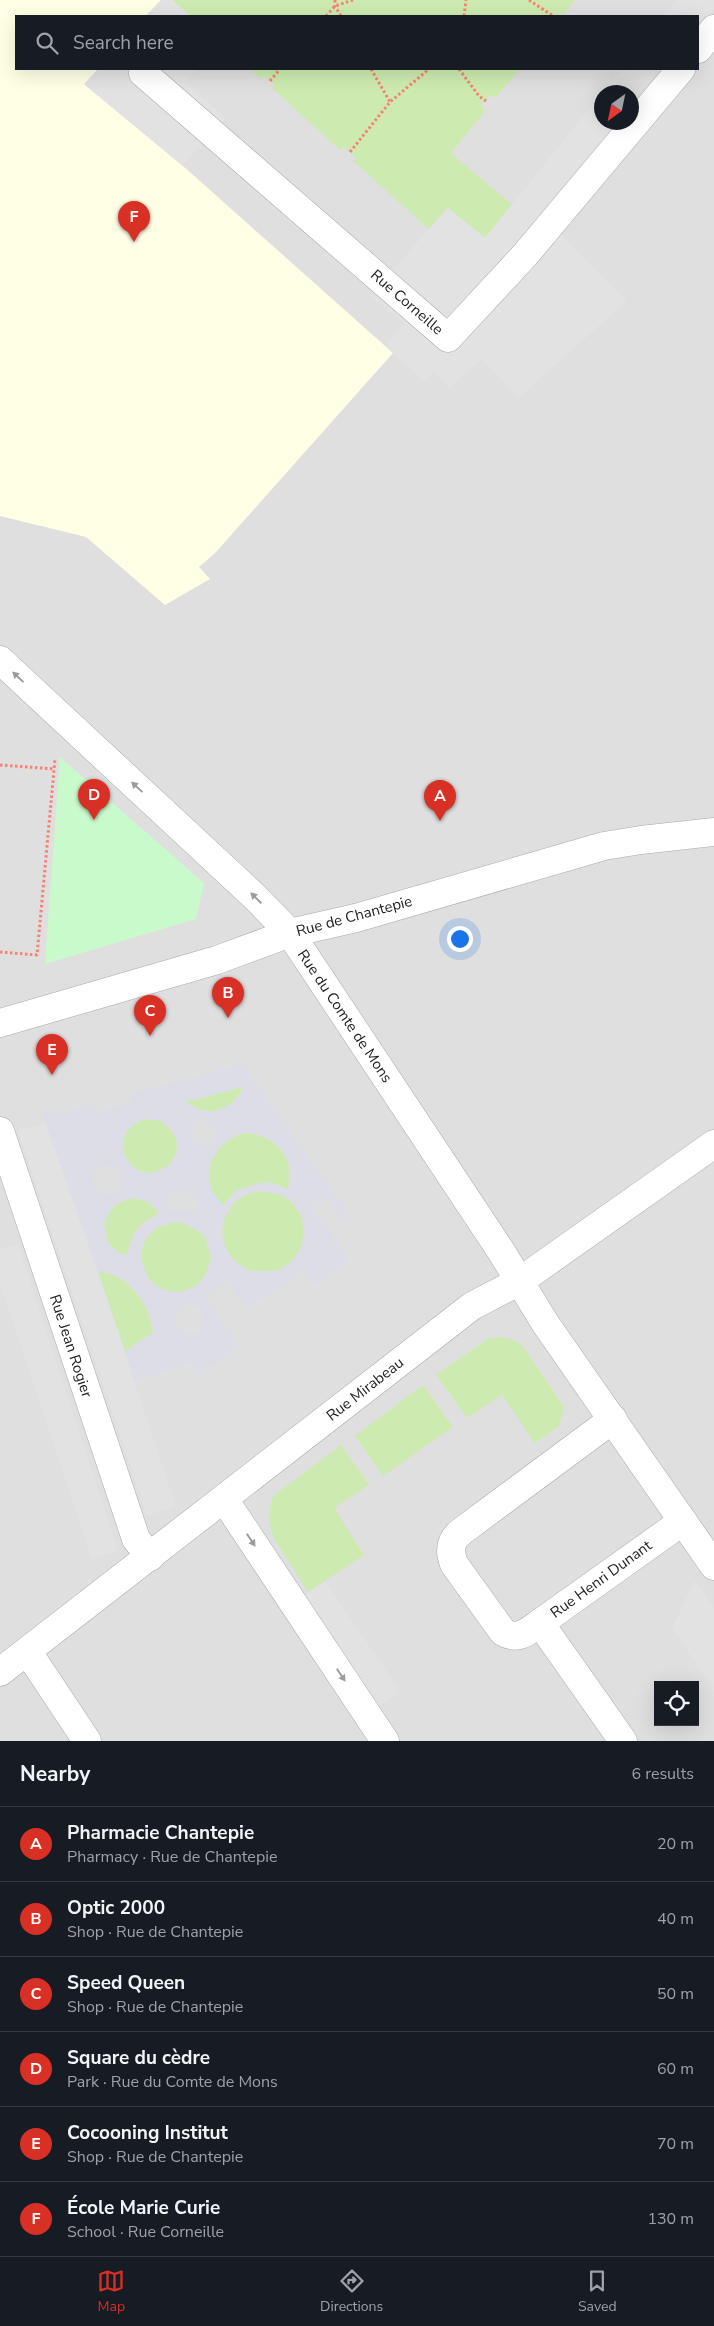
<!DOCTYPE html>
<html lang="en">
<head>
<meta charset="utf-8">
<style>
	:root { --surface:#171b24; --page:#242831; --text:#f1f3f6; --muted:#9ea1a6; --line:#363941; --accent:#d93025 }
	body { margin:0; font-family:"Nunito Sans",sans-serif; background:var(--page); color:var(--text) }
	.controls { position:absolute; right:15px; bottom:15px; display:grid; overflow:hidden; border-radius:0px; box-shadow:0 5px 20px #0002 }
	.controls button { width:45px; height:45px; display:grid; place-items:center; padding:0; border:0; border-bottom:1px solid var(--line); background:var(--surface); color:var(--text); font:25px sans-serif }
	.compass { position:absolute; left:594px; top:85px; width:45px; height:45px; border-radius:50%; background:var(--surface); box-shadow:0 5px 20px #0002; rotate:213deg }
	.you { position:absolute; left:459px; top:938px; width:18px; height:18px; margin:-12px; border:4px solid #fff; border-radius:50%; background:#1a73e8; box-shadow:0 0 0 8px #1a73e833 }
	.badge { display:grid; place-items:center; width:32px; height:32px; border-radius:50%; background:var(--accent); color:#fff; font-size:16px; font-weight:700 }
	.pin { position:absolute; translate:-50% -41px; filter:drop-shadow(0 1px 2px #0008) }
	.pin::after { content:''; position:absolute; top:26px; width:18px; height:15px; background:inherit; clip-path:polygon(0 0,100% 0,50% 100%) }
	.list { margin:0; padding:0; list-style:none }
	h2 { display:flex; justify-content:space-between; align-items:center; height:65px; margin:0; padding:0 20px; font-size:21px }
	h2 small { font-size:16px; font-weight:400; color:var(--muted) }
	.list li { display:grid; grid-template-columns:32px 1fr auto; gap:15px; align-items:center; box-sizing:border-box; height:75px; padding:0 20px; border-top:1px solid var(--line) }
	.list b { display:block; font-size:19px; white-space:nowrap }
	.list p { margin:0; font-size:16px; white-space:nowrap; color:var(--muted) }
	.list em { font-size:16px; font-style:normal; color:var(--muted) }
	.icon { flex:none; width:28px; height:28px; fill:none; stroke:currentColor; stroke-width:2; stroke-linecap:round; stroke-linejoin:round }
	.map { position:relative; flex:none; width:714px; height:1741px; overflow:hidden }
	.search { position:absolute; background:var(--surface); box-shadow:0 5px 20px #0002; left:15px; right:15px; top:15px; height:55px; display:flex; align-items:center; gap:12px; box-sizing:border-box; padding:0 18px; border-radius:0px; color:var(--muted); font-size:19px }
	.sheet { height:515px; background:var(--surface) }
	nav { display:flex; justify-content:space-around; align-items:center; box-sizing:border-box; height:70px; border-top:1px solid var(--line); background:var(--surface); font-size:14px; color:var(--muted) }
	nav a { display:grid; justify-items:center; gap:2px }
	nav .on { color:var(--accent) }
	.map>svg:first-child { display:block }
</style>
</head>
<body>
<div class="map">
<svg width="714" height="1741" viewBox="0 0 714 1741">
	<rect width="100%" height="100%" fill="#f2efe9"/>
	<!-- residential -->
	<path fill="#e0dfdf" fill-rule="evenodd" d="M0 0H714V1741H0ZM16 16H698V69H16ZM602 92H632V122H602ZM658 1685H695V1722H658Z"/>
	<!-- education -->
	<polygon fill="#ffffe5" points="0,0 161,0 146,16 16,16 16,69 98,69 85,85 183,166 393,353 216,552 199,567 210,579 165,605 86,537 0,516"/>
	<!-- grass -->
	<g fill="#cdebb0">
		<polygon points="172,0 576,0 563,15 560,13 556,16 191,16"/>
		<polygon points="250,69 520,69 495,98 491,95 481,106 485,111 451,153 512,205 485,238 448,208 429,229 353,161 356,157 344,147 340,150 272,88 275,85 264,76 261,79"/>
		<path d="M244 1086C230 1114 210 1117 185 1102Z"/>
		<circle cx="150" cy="1146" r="27"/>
		<path d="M247 1133C278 1135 297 1161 288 1191L267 1182 223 1205C196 1180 211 1139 247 1133Z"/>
		<circle cx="263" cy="1232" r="41"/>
		<path d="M135 1198 150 1203 159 1214C141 1222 130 1235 127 1255 98 1253 93 1203 135 1198Z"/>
		<circle cx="176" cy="1257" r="35"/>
		<path d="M98 1272C130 1273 149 1304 153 1333L125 1351Z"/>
		<polygon points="502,1337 516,1341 524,1348 562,1404 564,1411 558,1427 535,1443 502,1395 467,1418 436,1375 489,1338"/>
		<polygon points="423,1385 453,1427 383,1476 355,1436"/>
		<polygon points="341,1445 369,1485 334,1508 364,1555 308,1592 273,1537 269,1521 269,1513 273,1496"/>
	</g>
	<!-- park -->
	<polygon fill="#c8facc" points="60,757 204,883 196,919 45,964"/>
	<!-- parking -->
	<g fill="#e2e2e2">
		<polygon points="161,0 172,0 191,16 146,16"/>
		<polygon points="677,0 714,0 714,9 698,28 698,16 664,16"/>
		<polygon points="98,69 197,69 186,82 226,118 183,166 84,84"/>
		<polygon points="622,69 664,69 632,107 632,92 602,92"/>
		<polygon points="601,94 602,122 619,123 542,215 627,301 518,398 482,359 449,388 434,370 425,383 385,346 404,323 370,295 448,208 485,238"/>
		<polygon points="46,1123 98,1272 176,1506 147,1516 18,1131"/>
		<polygon points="18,1244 118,1551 92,1559 0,1284 0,1249"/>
		<polygon points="695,1580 714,1608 714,1691 672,1628"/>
		<polygon points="325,1581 401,1692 374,1710 300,1598"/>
	</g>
	<!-- plaza -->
	<path fill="#dddde8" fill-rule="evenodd" d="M243 1064 350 1216 344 1220 326 1196 312 1206 350 1261 314 1285 304 1271 247 1309 227 1280 206 1297 239 1346 197 1375 192 1363 134 1382 125 1351 153 1333 150 1315 139 1296 124 1280 108 1272H98L42 1113 51 1110 53 1115 93 1104 96 1112 132 1103 130 1094ZM243 1087 239 1096 228 1106 215 1111H200L186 1102ZM144 1119 162 1121 174 1134 177 1143V1152L167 1167 150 1174 142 1173 134 1168 123 1153 124 1135 136 1122ZM200 1121 209 1122 216 1131 215 1139 209 1145 197 1144 192 1139 193 1126ZM247 1133 263 1135 283 1151 290 1167 288 1190 274 1183H259L236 1191 223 1205 213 1193 210 1185V1163L222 1144 238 1135ZM103 1165 117 1167 122 1175V1185L113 1195 99 1193 93 1185 92 1175ZM181 1190 194 1196 198 1205 197 1214 185 1211 164 1210 168 1196ZM259 1191 283 1195 292 1202 300 1212 304 1223V1235L301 1247 295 1258 286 1266 275 1271H251L240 1265 231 1257 225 1246 222 1234 223 1221 236 1200 247 1194ZM135 1198 150 1203 159 1214 143 1223 134 1233 127 1255H123L115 1250 108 1243 104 1224 112 1207 119 1201ZM174 1222 183 1223 200 1232 206 1239 211 1258 205 1276 198 1284 188 1290 177 1292 166 1291 156 1286 148 1278 140 1257 142 1246 148 1236 156 1228ZM185 1306H194L202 1312 203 1317 202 1327 199 1331 190 1334 177 1329 174 1320 177 1311Z"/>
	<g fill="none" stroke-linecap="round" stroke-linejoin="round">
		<defs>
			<g id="minor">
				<polyline points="698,49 714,29"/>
				<polyline points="143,73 448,338 525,255 681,69"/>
				<polyline points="0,660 255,897 290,933 501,1251 545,1323 714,1566"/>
				<polyline points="0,1131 136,1539 150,1557"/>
				<polyline points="224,1499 385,1741"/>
				<path d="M540 1623C527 1632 518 1641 503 1632L454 1564C449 1551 450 1540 462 1531L613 1419"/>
				<polyline points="28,1652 87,1741"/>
				<polyline points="0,1672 472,1306 520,1281 714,1144"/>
				<polyline points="623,1741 540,1623 683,1521"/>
			</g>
			<polyline id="tertiary" points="0,1023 217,960 290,933 356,918 604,846 641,840 714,832"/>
		</defs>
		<!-- minor casing -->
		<use href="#minor" stroke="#a9a9a9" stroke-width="29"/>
		<!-- tertiary casing -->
		<use href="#tertiary" stroke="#a9a9a9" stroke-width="29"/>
		<!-- path -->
		<g stroke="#fa8072" stroke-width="3" stroke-dasharray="2.5 2.5" stroke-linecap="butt">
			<polyline points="335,0 335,6 341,16"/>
			<polyline points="529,0 553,16"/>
			<polyline points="326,16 335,6 353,0"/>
			<polyline points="464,16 466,0"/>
			<polyline points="371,69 390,102"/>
			<polyline points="459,69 479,96 486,101"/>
			<polyline points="270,81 280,69"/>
			<polyline points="350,152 390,102 429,69"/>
			<polyline points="0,765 55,769"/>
			<polyline points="0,952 37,955 55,759"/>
		</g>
		<!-- minor -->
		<use href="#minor" stroke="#fff" stroke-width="28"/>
		<!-- tertiary -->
		<use href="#tertiary" stroke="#fff" stroke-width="28"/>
	</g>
	<!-- one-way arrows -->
	<defs><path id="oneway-solid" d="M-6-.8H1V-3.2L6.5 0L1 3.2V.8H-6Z" transform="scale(1.25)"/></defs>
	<g fill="#9c9c9c">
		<use href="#oneway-solid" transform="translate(18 677) rotate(-137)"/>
		<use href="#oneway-solid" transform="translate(137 787) rotate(-137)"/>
		<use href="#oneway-solid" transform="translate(256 898) rotate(-135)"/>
		<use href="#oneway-solid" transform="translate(251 1540) rotate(56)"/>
		<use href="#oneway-solid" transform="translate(341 1675) rotate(56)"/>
	</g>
	<g text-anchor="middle" stroke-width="4.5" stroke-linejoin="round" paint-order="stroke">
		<!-- street labels -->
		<g font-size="15" fill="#222" stroke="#fff">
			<text transform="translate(407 302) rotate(41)" y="5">Rue Corneille</text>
			<text transform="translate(354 916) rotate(-15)" y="5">Rue de Chantepie</text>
			<text transform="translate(345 1016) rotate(56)" y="5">Rue du Comte de Mons</text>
			<text transform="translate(71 1346) rotate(72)" y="5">Rue Jean Rogier</text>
			<text transform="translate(365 1389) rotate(-38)" y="5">Rue Mirabeau</text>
			<text transform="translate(601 1579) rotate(-36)" y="5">Rue Henri Dunant</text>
		</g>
	</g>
</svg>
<div class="controls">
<button><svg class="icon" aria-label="locate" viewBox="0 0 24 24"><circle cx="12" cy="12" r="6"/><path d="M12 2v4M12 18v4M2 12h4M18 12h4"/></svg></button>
</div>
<svg class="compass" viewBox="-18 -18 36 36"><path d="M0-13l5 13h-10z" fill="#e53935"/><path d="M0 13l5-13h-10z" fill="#9ea1a6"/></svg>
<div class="you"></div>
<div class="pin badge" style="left:440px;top:821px">A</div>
<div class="pin badge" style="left:228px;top:1018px">B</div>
<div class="pin badge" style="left:150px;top:1036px">C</div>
<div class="pin badge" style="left:94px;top:820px">D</div>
<div class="pin badge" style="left:52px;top:1075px">E</div>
<div class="pin badge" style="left:134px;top:242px">F</div>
<div class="search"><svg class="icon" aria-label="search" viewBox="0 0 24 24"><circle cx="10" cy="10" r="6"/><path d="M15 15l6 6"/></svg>Search here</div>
</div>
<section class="sheet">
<h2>Nearby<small>6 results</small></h2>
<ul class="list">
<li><span class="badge">A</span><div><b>Pharmacie Chantepie</b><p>Pharmacy · Rue de Chantepie</p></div><em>20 m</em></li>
<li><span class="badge">B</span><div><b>Optic 2000</b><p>Shop · Rue de Chantepie</p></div><em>40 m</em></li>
<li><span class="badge">C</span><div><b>Speed Queen</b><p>Shop · Rue de Chantepie</p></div><em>50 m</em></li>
<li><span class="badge">D</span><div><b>Square du cèdre</b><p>Park · Rue du Comte de Mons</p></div><em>60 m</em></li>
<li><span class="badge">E</span><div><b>Cocooning Institut</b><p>Shop · Rue de Chantepie</p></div><em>70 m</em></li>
<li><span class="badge">F</span><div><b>École Marie Curie</b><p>School · Rue Corneille</p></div><em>130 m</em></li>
</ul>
</section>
<nav>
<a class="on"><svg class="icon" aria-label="map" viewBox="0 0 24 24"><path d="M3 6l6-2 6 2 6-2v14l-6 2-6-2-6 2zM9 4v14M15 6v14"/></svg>Map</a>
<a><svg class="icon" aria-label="directions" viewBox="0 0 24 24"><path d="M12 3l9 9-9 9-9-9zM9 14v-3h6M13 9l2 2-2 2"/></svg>Directions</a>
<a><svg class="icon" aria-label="saved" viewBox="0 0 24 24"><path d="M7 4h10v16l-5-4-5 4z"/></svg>Saved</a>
</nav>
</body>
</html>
